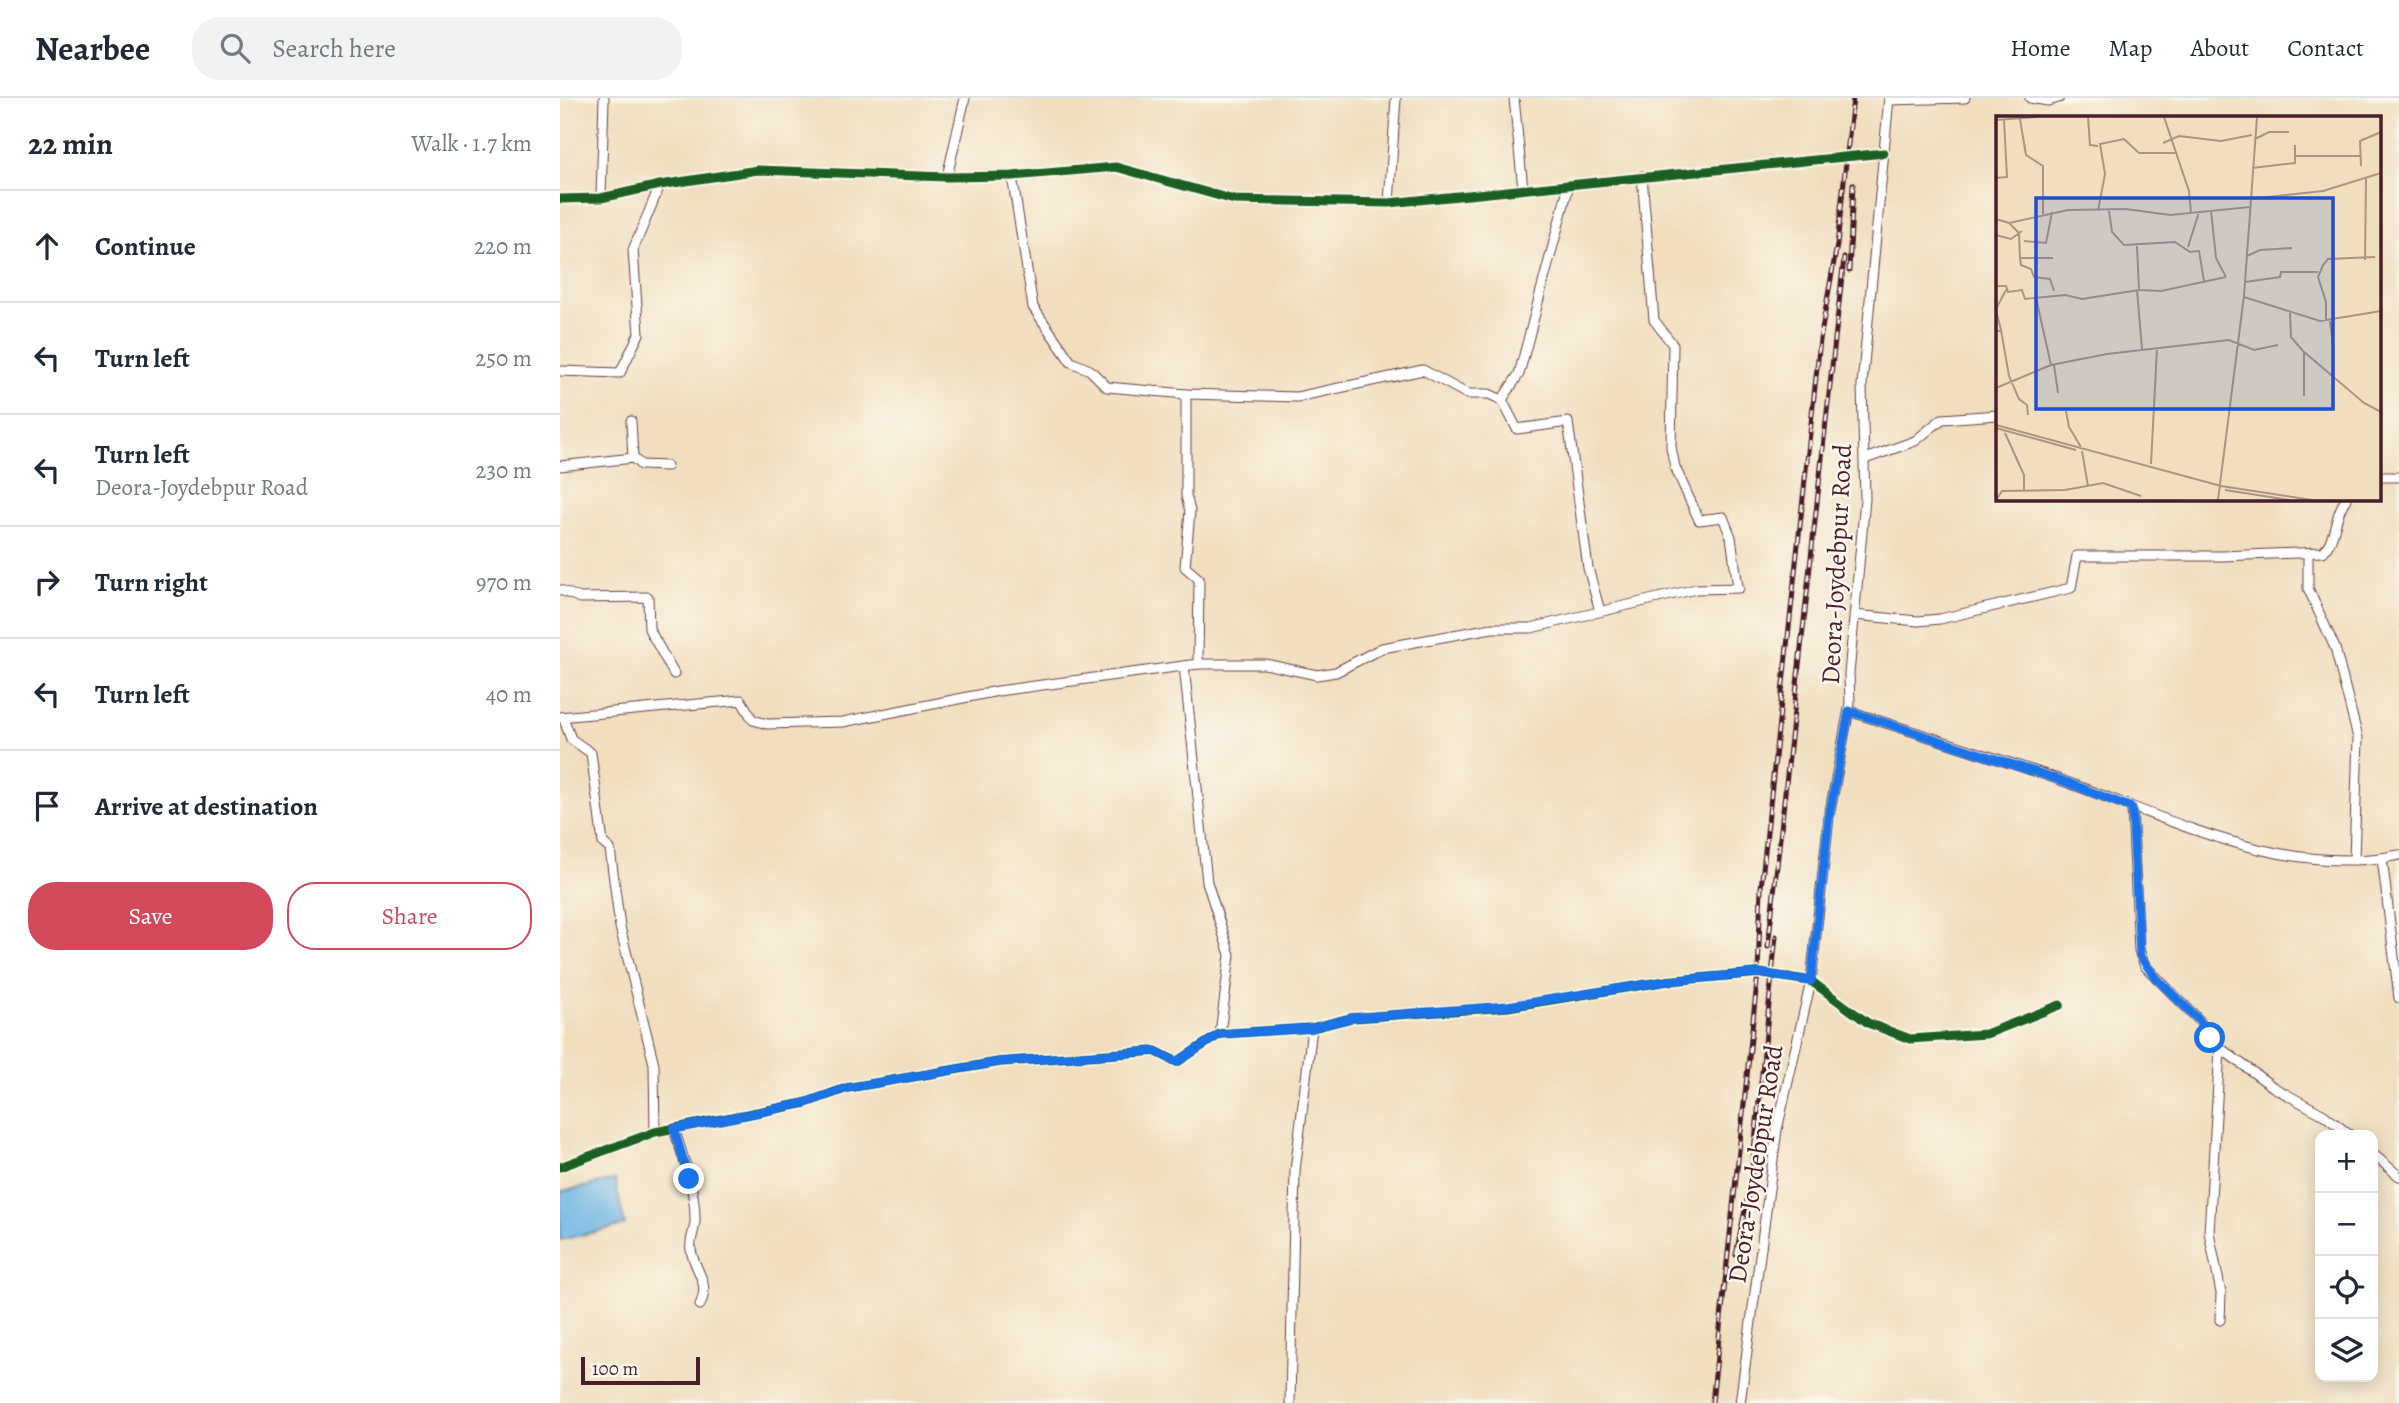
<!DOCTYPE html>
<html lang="en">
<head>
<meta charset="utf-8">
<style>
	:root { --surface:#fff; --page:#f2f2f3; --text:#1f2937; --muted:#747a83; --line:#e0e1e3; --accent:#d1495b }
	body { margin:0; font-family:Alegreya,serif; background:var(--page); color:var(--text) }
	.controls { position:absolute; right:21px; bottom:21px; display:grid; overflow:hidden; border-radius:14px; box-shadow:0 4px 18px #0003 }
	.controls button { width:63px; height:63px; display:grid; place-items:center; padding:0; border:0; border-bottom:2px solid var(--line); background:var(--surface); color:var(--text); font:35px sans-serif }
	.scale { position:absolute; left:21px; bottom:18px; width:119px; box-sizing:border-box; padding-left:7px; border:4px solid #4a1f2b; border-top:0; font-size:19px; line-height:24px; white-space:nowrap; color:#4a1f2b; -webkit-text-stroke:5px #fbf7ec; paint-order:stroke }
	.stop { position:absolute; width:21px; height:21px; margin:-16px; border:5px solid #1a73e8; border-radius:50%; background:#fff }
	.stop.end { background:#1a73e8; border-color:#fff; box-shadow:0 2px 7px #0008 }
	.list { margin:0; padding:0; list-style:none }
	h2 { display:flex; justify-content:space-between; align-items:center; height:91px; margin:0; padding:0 28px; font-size:30px }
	h2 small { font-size:23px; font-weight:400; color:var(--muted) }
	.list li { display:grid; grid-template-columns:46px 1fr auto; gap:21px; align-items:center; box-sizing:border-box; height:112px; padding:0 28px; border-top:2px solid var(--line) }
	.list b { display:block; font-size:26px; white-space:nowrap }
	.list p { margin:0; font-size:23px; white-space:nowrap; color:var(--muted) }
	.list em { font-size:23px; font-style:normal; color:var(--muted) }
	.actions { display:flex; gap:14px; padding:21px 28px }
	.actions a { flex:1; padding:16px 0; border:2px solid var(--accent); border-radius:28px; text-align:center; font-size:24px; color:var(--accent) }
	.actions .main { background:var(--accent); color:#fff }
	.icon { flex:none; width:38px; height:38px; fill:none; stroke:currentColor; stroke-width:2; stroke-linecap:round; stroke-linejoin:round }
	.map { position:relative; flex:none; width:1839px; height:1305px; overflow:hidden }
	header { display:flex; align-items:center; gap:42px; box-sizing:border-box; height:98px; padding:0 35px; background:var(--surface); border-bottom:2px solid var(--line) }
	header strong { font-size:33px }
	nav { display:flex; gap:38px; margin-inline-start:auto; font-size:24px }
	.search { width:490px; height:63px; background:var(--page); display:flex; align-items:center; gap:18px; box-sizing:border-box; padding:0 24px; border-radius:28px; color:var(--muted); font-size:26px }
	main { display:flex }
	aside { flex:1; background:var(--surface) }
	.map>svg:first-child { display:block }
</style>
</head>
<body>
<header>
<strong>Nearbee</strong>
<div class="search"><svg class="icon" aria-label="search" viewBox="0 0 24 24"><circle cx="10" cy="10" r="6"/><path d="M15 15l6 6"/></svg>Search here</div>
<nav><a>Home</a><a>Map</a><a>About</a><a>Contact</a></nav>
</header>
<main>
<aside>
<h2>22 min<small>Walk · 1.7 km</small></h2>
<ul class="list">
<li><svg class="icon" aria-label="ahead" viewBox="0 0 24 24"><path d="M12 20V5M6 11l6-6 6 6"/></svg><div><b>Continue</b></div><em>220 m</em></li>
<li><svg class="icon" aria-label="left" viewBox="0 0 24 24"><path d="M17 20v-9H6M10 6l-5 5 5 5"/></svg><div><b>Turn left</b></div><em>250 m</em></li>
<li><svg class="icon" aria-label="left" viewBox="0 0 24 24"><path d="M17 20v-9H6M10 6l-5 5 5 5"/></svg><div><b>Turn left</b><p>Deora-Joydebpur Road</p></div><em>230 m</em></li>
<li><svg class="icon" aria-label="right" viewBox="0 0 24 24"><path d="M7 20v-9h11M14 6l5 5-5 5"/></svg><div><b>Turn right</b></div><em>970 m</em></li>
<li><svg class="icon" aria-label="left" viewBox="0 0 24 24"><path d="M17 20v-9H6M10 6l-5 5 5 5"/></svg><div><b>Turn left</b></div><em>40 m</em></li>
<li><svg class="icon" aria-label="arrive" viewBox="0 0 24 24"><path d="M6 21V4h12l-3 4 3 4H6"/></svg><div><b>Arrive at destination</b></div></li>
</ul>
<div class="actions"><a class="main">Save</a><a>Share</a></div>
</aside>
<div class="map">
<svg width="1839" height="1305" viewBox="0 0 1839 1305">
	<rect width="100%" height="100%" fill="#fbf7ec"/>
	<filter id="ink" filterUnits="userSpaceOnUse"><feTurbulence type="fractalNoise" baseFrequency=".0143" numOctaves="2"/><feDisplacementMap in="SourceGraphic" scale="14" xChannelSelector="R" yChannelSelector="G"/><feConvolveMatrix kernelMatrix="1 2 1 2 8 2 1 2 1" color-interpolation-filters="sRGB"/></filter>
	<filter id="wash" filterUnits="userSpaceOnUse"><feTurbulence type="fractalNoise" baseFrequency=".00686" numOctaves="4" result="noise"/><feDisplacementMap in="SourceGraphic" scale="28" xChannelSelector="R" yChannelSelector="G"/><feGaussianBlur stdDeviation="1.57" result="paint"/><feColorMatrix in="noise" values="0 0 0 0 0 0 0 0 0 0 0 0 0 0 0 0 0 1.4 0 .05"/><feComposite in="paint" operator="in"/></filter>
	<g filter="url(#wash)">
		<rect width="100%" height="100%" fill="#f0debe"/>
		<!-- water -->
		<polygon fill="#6bb3e2" stroke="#5a6986" stroke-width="2" points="55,1082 65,1127 0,1142 0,1094"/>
	</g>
	<g filter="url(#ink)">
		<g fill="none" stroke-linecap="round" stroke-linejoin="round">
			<defs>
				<g id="minor">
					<polyline points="954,0 963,91"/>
					<polyline points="1470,0 1488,3 1499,0"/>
					<polyline points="1329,2 1405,0"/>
					<polyline points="452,78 473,209 511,264 530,272 547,289 626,296 737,299 863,272 907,296 929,296 942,302 957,331 1008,324 1028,470 1040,513"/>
					<polyline points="1082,78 1094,222 1113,247 1111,349 1115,369 1139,422 1163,419 1171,439 1178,489"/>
					<polyline points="387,79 405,0"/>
					<polyline points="41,100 44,0"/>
					<polyline points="0,101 41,100 100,87 198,72 387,79 452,78 556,69 674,102 829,105 1324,55"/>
					<polyline points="829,105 836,0"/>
					<polyline points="0,273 60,275 79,236 73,152 100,87"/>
					<polyline points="626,296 626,398 630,413 625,469 639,481 638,566"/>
					<polyline points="942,302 959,276 1009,87"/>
					<polyline points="71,323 73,360 81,367 107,368"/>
					<polyline points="1305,361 1355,343 1382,321 1438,317"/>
					<polyline points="0,368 73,360"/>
					<polyline points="1820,379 1839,379"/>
					<polyline points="1748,456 1748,490 1775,550 1798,640 1794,762"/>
					<polyline points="0,492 20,500 88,499 89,531 114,576"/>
					<path d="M1294 517 1358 523 1380 521 1511 490 1517 458H1662L1763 454C1776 442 1774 416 1786 401"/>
					<polyline points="624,568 647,784 670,857 660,936"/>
					<path d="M1289 613C1362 637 1435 659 1506 684 1611 721 1725 780 1839 757"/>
					<polyline points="0,619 181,602 193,622 207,626 283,624 438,593 638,566 705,566 757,577 776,574 822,550 932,530 971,530 1136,491 1179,490"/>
					<polyline points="3,619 11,641 31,655 43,745 50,751 60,829 94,966 95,1034"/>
					<polyline points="1572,710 1579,852 1585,868 1639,922 1652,944 1713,989 1764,1017 1790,1037"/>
					<polyline points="1822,760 1839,900"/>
					<path d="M114 1031C123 1059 135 1090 135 1120 136 1131 129 1141 131 1152 135 1174 151 1184 140 1207"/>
					<polyline points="1813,1056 1839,1078"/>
					<polyline points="0,1069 95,1034 245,1005 287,990 439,964 595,953 617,964 660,936 752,930 791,920 948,909 1107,883 1198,875 1251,883 1308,925 1350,941 1426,936 1500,907"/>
					<polyline points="1660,1222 1661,1195 1649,1134 1660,951"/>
					<polyline points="730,1305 735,1073 752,930"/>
					<polyline points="1180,1305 1217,1032 1251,883 1269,719 1290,605 1289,576 1305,401 1302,287 1329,0"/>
				</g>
			</defs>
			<!-- minor casing -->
			<use href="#minor" stroke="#633c41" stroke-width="11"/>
			<!-- minor -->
			<use href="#minor" stroke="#fff" stroke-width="9"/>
			<defs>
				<g id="rail">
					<polyline points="1289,173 1293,86"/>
					<polyline points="1208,849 1284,160"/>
					<polyline points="1176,1157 1191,1082 1216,838"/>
					<polyline points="1152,1305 1198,875 1201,790 1260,242 1277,147 1293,0"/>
				</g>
			</defs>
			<!-- rail casing -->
			<use href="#rail" stroke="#4a1f2b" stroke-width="5"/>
			<!-- rail -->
			<use href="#rail" stroke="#fbf7ec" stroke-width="2.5" stroke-dasharray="8" stroke-linecap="butt"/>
			<defs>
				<g id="cycleway">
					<polyline points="0,101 41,100 100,87 198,72 387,79 452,78 556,69 674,102 829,105 1324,55"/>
					<polyline points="0,1069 95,1034 245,1005 287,990 439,964 595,953 617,964 660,936 752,930 791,920 948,909 1107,883 1198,875 1251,883 1308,925 1350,941 1426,936 1500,907"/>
				</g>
			</defs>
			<!-- cycleway casing -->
			<use href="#cycleway" stroke="#fbf7ec" stroke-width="13"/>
			<!-- cycleway -->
			<use href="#cycleway" stroke="#1b5e20" stroke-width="9"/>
		</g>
	</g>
	<g fill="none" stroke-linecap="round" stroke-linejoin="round" filter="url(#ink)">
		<!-- route -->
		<polyline stroke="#1a73e8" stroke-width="9" points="129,1081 114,1031 245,1005 287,990 439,964 595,953 617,964 660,936 752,930 791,920 948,908 1107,883 1198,875 1251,883 1269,719 1289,613 1506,684 1572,710 1580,858 1595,879 1639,922 1650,940"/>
	</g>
	<g text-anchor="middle" stroke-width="5" stroke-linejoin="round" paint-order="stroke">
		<!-- street labels -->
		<g font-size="26" fill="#4a1f2b" stroke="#fbf7ec">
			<text transform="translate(1276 466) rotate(-87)" y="9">Deora-Joydebpur Road</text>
			<text transform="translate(1195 1066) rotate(-81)" y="9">Deora-Joydebpur Road</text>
		</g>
	</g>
	<!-- overview -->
	<g transform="translate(1436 18)">
		<rect width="385" height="385" fill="#f0debe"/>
		<path fill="none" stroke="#ae9283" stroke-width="2" d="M92 1 94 29 102 30M168 1 193 75 195 97M24 3 30 39 47 50V98M0 4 41 1M259 23 273 16H293M167 27 183 20 225 25 256 19M300 40H364M365 50 364 25 385 16M256 52 299 47V29M0 62 11 61 8 4M254 83 327 75 385 57M102 95 109 58 104 28 128 23 143 37H180M113 95 116 116 128 129 179 126 194 136 203 135 208 165M215 95 220 142 230 161M0 103 13 107 23 117 24 142H57M13 107 72 94 130 93 174 99 254 91M0 119 15 123 26 115M28 125 50 127 56 96M141 130 143 174M192 131 203 96M251 140 264 134 296 132M24 142 25 149 35 153 38 161 54 163 58 175M369 144 370 63M249 166 284 161 285 156H322M0 170H10L12 176 26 174 29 183 69 179 86 183 143 174 165 175 230 161M141 174 146 233M248 181 324 205 385 195M40 182 55 249M0 193 10 174M0 194 5 214 0 216M294 197 295 221 307 235 368 287 385 296M330 205V186L322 161 327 149 332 143 379 141M334 205 338 238M5 214 13 260 23 283 31 289 32 299M58 249 62 277M0 272 55 249 111 238 233 224 258 234 282 229M308 280V236M70 295 73 311 85 331M0 309 225 370 316 384M0 312 80 334M9 317 28 359V375M86 335 92 370M155 348 161 232M229 374 293 384M0 384 6 375 69 374 107 367 145 380M222 384 248 180 261 1"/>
		<path fill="#1d4ed8" fill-opacity="0.15" stroke="#1d4ed8" stroke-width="3.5" d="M40 82H337V293H40Z"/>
		<rect width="385" height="385" fill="none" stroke="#4a1f2b" stroke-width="3.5"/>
	</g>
</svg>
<div class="controls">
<button>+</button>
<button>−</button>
<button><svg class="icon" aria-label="locate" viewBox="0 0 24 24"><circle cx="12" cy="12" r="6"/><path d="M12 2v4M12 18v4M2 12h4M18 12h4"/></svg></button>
<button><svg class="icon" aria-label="layers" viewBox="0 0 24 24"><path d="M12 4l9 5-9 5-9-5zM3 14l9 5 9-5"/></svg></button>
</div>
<div class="scale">100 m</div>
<div class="stop" style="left:1650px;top:940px"></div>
<div class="stop end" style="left:129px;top:1081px"></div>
</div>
</main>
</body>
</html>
